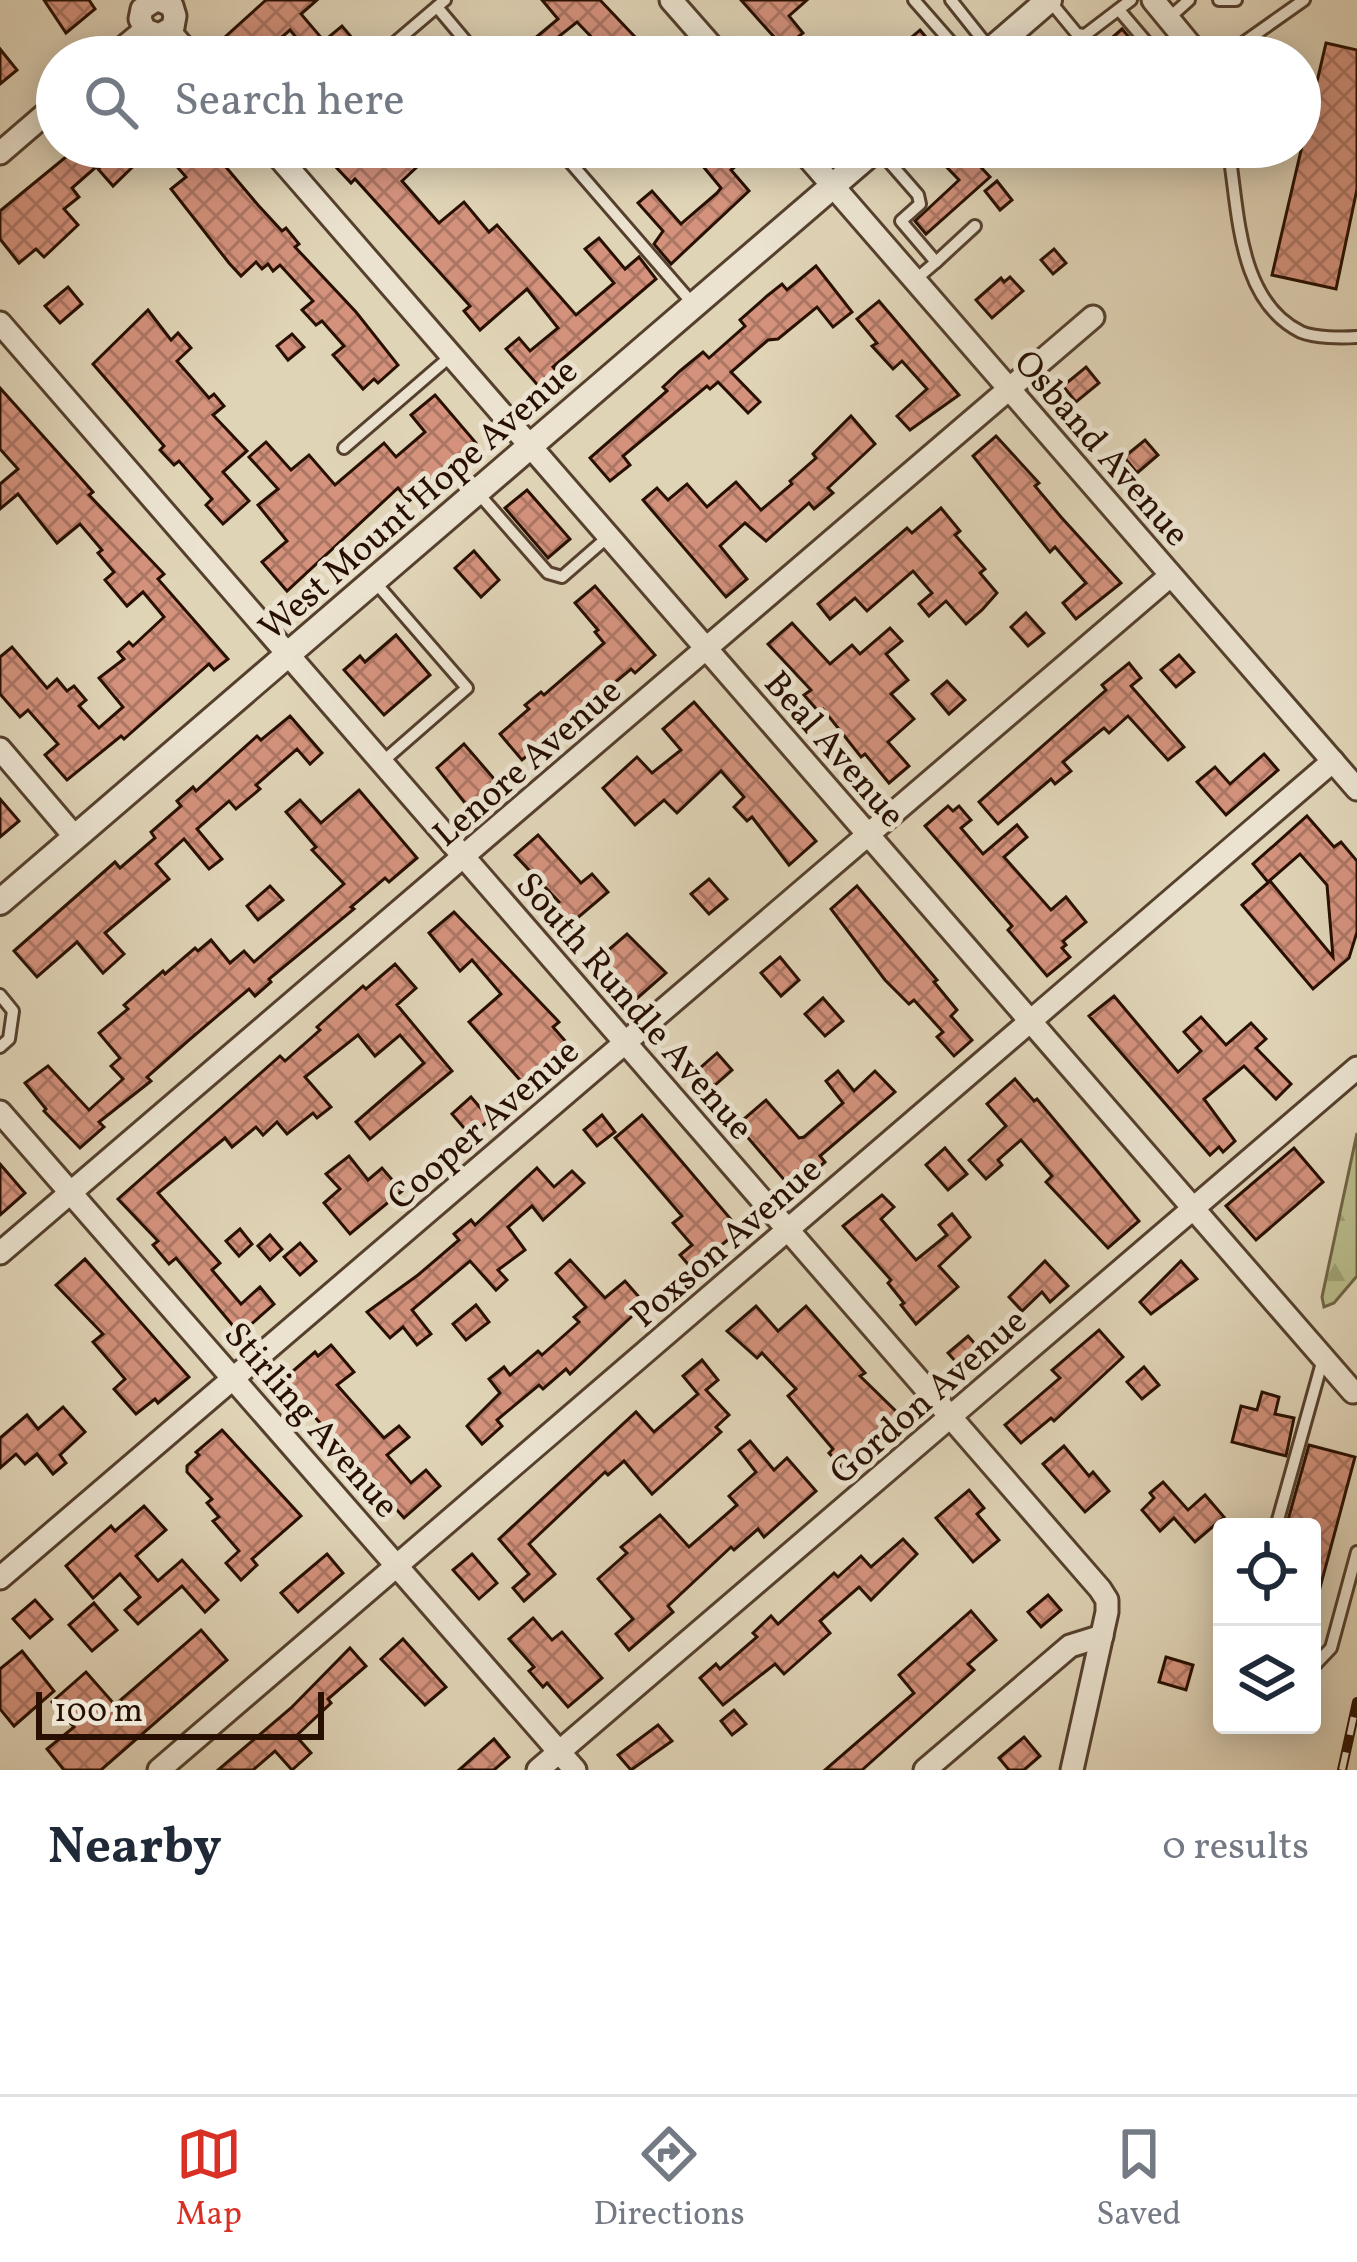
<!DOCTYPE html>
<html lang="en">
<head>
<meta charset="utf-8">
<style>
	:root { --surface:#fff; --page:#f2f2f3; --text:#1f2937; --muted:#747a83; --line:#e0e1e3; --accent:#d93025 }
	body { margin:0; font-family:Vollkorn,serif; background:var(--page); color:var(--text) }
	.controls { position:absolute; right:36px; bottom:36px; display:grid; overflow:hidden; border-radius:12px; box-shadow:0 6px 30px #0003 }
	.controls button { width:108px; height:108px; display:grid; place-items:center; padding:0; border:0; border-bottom:3px solid var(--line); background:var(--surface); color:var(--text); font:60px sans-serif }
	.scale { position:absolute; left:36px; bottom:30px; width:288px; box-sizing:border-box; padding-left:12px; border:6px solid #270f01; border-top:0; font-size:33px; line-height:42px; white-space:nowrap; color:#270f01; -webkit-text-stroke:9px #ebe3d0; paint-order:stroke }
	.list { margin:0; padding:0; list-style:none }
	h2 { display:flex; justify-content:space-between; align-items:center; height:156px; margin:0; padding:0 48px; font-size:51px }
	h2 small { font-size:39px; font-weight:400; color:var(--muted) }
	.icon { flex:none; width:66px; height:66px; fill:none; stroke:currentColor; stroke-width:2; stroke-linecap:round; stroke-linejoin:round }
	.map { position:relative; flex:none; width:1357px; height:1770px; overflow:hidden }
	.search { position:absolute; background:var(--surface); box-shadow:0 6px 30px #0003; left:36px; right:36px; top:36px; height:132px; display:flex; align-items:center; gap:30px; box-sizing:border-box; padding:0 42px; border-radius:66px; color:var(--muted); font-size:45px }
	.sheet { height:324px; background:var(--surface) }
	nav { display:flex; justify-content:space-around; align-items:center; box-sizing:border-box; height:168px; border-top:3px solid var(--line); background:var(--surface); font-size:33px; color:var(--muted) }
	nav a { display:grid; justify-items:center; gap:6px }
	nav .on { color:var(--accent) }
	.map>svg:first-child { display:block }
</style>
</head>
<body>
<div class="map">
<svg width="1357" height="1770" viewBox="0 0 1357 1770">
	<defs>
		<pattern id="forest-firs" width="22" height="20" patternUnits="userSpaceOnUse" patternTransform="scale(3)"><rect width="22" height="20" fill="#b8bb8a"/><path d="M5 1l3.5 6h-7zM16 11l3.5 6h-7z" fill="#9ea075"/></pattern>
		<pattern id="building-cross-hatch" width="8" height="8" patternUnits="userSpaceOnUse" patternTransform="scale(3)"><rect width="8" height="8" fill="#d4927d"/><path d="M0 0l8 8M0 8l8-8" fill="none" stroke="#ac7664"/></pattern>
	</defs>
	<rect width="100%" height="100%" fill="#e0d4b7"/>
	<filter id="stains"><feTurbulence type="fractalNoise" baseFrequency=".00167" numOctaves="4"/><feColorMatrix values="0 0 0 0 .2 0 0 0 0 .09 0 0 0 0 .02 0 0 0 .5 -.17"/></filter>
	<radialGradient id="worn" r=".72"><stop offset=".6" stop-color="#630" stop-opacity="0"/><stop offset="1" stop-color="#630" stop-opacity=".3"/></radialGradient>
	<!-- forest -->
	<polygon fill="url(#forest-firs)" stroke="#706546" stroke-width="3" points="1357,1133 1357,1276 1334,1303 1324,1307 1322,1297"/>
	<!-- building -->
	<g fill="url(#building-cross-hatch)" stroke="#270f01" stroke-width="3">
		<polygon points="44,0 89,0 95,9 66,33"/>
		<polygon points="266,0 317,0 301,14 324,41 342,26 353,39 337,57 306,57 310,54 290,30 259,57 245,57 226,36"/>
		<polygon points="542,0 600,0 654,57 588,57 600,46 577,22 537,54 528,44 558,19"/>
		<polygon points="741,0 807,0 789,16 803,33 784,48"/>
		<polygon points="1122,29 1146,57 1090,57"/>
		<polygon points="920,30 936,49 926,57 908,57 900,47"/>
		<polygon points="1326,43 1357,50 1357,189 1336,289 1272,275"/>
		<polygon points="0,49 17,70 0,84"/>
		<polygon points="78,147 93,147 104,160 72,188 79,197 64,209 78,225 44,257 36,249 19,263 0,239 0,211"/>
		<polygon points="124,147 153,147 113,186 98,169"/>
		<polygon points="160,147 209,147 258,205 282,231 286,228 299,244 295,247 356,312 398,365 378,383 374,379 363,389 333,355 344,346 322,321 316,325 302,310 313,301 280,265 273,271 268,264 262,269 256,262 241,276 229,263 171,189 186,177"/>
		<polygon points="330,147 370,147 378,155 388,147 399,147 417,167 402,181 439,223 464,202 489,232 497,225 576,315 614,283 585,249 599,238 625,269 639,257 656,279 553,367 560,375 542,390 506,349 519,338 530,351 558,328 527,289 480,330 464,311 470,306 355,179 351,183 334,165 340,159"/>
		<polygon points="687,147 742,147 749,155 731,170 749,191 671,264 654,244 663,231 638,203 652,191 681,224 717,193 721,188"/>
		<polygon points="949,147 962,147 990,177 926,234 915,221 959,180 937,157"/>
		<polygon points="997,181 1012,200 1000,210 985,191"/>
		<polygon points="1054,249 1066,263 1053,274 1041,260"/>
		<polygon points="816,266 852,312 833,327 817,307 778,339 768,340 731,372 760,402 748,413 718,382 710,389 707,386 623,456 630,465 610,481 590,458 667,391 663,387 680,371 703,352 709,358 745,326 740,320 767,296 782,284 787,290"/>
		<polygon points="1010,277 1023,291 992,318 976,300 1001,278 1004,282"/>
		<polygon points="68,287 82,304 60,323 45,306"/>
		<polygon points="879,301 959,395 910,430 897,416 927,389 902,361 893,369 872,346 877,343 857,319"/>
		<polygon points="148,310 171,340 178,333 191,348 177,361 209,398 214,394 224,406 213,415 247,451 223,472 249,501 223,524 206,505 212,499 179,461 174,465 160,450 164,446 93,364"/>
		<polygon points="292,334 304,347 288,360 277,346"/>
		<polygon points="1086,367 1099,383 1076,402 1063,386"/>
		<polygon points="0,388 78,475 93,492 89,495 164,574 158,579 228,659 214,670 209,664 124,739 121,736 67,780 45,755 58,744 28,710 20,717 0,694 0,657 12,647 47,688 57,679 67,691 74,686 86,700 79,706 99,728 123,707 99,678 124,659 118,652 129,642 133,646 164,617 143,592 127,606 105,580 114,572 98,553 102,550 80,524 57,543 18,494 0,509 0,484 18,469 0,449"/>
		<polygon points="435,395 476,443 409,501 398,488 287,591 262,562 287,541 258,505 278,489 249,457 266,442 291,470 309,455 335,485 384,443 396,457 425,432 411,415"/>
		<polygon points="851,416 875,444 828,488 833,493 814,509 809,503 766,541 745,523 720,546 747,579 726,597 643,500 657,488 668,500 687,484 707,507 736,482 761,510 792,484 790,481 816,458 813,454"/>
		<polygon points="996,436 1039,483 1035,486 1061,517 1121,583 1076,619 1063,603 1086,583 1055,547 1050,552 973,456"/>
		<polygon points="1145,440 1158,455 1137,473 1124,457"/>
		<polygon points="527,490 570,539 548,558 505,508"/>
		<polygon points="941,508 960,531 955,535 985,569 980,573 997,593 982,610 966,624 946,601 929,616 919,604 932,593 913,571 867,611 855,598 830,619 818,604 907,528 912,533"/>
		<polygon points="474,551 499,580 481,597 455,568"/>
		<polygon points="595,586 655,655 635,673 631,669 522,760 500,734 529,709 525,705 541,692 544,695 604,643 595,632 598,630 575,603"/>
		<polygon points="1026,613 1044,633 1028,646 1011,627"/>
		<polygon points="792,623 830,664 852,645 860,654 890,628 902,641 886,654 908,680 891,694 914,719 888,742 909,766 889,783 865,754 861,757 823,709 819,712 804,695 811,690 768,644"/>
		<polygon points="396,635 430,675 384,715 344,670 360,656 365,662"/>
		<polygon points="1179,655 1194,672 1176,687 1161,670"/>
		<polygon points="1129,663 1141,678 1131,686 1184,747 1168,760 1128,716 1109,733 1104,728 1100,731 1063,762 1071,771 1055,784 1051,779 998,824 979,802 1106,690 1102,685"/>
		<polygon points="947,681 965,700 949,714 932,694"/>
		<polygon points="694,702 816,841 789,865 752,817 747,821 734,807 744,797 721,771 677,813 664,800 635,825 603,788 637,757 652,773 681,750 663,729"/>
		<polygon points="290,716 322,753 310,764 297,749 256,785 260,789 236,809 229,801 197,829 222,859 209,869 184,839 156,864 169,879 105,933 124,954 103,973 77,942 37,977 14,951 115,862 120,868 155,838 151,832 181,806 177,801 193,787 196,791 257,736 261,740"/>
		<polygon points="464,744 502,788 473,813 437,768"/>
		<polygon points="1264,754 1278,770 1226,815 1197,782 1215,767 1230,784"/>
		<polygon points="359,790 417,858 389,882 385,878 351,907 354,909 269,979 271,982 255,996 249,989 189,1040 147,1077 151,1081 99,1122 104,1127 80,1148 44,1111 46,1109 25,1083 48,1066 89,1110 123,1079 111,1066 120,1058 99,1033 128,1009 124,1005 163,971 165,974 195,948 198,951 211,940 230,963 244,951 254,962 344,884 312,850 316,847 286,812 300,800 321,823"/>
		<polygon points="0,799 19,821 0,837"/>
		<polygon points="948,806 953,811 959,806 971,820 961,828 983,854 1017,825 1027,837 1004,857 1051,910 1066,897 1086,922 1063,941 1066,945 1062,948 1070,957 1047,976 1008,930 1012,926 925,826"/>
		<polygon points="1307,816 1334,847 1341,842 1357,861 1357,932 1349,958 1313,989 1242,905 1270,881 1333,957 1327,885 1300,854 1268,882 1253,864"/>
		<polygon points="538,835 581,883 592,874 608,892 568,926 553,908 559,902 515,855"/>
		<polygon points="709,879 727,899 709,914 691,894"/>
		<polygon points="270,886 283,900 258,920 247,906"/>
		<polygon points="857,886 937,980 934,982 957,1010 951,1016 972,1040 954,1056 937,1037 943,1032 914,1000 909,1004 885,980 831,909"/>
		<polygon points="454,912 559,1022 553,1027 567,1043 555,1053 560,1059 527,1088 469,1022 501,994 472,960 460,971 429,933"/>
		<polygon points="627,934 666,973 634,1001 599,958"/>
		<polygon points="780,957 799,980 781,996 761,973"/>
		<polygon points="395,964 416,988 397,1005 452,1071 370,1139 356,1122 424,1063 400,1035 375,1056 358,1035 305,1077 331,1107 317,1118 313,1113 287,1134 277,1122 263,1135 256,1127 232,1147 225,1138 158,1193 220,1263 212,1270 241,1304 260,1287 274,1304 240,1334 176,1258 169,1264 153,1245 158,1241 118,1199 280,1056 285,1061 320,1030 317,1027 363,986 366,989"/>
		<polygon points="1114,996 1178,1072 1201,1051 1184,1032 1201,1017 1226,1045 1251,1023 1266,1039 1256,1048 1291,1084 1276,1099 1244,1066 1204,1099 1235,1141 1223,1152 1219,1147 1210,1155 1089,1016"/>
		<polygon points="823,998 843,1021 825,1036 805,1014"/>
		<polygon points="717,1053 732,1070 714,1086 699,1069"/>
		<polygon points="838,1071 854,1091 875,1071 895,1092 820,1156 825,1162 793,1190 737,1125 766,1100 799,1138 804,1137 843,1103 826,1081"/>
		<polygon points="1015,1079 1034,1101 1037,1099 1139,1221 1108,1248 1046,1182 1052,1176 1021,1140 998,1160 1002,1165 986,1179 969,1160 1006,1126 987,1104"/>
		<polygon points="471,1097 490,1119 471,1136 452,1114"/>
		<polygon points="602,1115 615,1132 597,1146 584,1130"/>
		<polygon points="642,1115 740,1230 692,1269 680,1255 692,1245 673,1223 682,1216 615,1138"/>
		<polygon points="945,1148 967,1174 948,1190 926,1165"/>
		<polygon points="1294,1148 1323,1182 1256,1240 1226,1206"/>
		<polygon points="349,1156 368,1180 382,1168 402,1191 350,1234 324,1203 340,1189 326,1174"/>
		<polygon points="0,1164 25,1193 0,1215"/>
		<polygon points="537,1168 554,1187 572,1171 584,1183 543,1220 532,1206 508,1227 525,1250 498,1270 507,1280 496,1290 470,1261 412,1310 431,1334 417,1345 403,1327 390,1338 367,1312 418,1275 459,1240 454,1234 471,1220 475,1225"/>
		<polygon points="882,1195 894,1207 881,1219 916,1260 947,1235 939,1225 952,1214 970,1237 939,1266 958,1287 916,1324 901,1305 904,1303 888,1283 891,1280 843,1226"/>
		<polygon points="240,1229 252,1244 239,1256 226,1241"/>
		<polygon points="270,1235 282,1249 270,1260 258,1246"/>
		<polygon points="300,1243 316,1261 300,1275 284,1257"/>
		<polygon points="85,1259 189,1377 158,1403 155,1399 136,1414 114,1389 125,1379 93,1342 103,1334 56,1285"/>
		<polygon points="570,1260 605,1298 625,1281 645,1304 570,1374 566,1369 543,1389 539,1385 497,1420 502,1426 482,1444 467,1426 500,1393 489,1379 504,1367 510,1375 538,1351 542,1355 579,1322 574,1317 586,1307 556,1273"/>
		<polygon points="1045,1261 1068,1286 1050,1302 1042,1292 1022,1311 1009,1297"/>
		<polygon points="1181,1261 1197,1279 1151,1314 1140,1302"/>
		<polygon points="476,1305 489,1322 466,1340 453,1324"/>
		<polygon points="756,1306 778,1331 806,1306 865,1373 860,1376 905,1420 844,1470 829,1453 833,1449 788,1396 796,1389 762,1353 757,1358 727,1331"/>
		<polygon points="1099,1330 1123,1357 1054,1421 1051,1418 1021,1443 1005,1425 1060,1378 1052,1370"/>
		<polygon points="968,1336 984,1354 964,1371 948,1353"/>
		<polygon points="331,1345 354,1372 337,1385 384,1438 399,1426 409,1437 387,1455 411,1483 426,1470 440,1486 404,1518 298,1398 293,1402 278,1384 315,1352 318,1356"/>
		<polygon points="702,1360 718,1380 706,1390 729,1415 716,1427 721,1432 652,1494 624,1461 608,1475 605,1472 529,1544 555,1574 524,1601 513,1588 529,1574 499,1539 636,1412 654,1432 698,1394 683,1376"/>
		<polygon points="1144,1367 1159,1385 1142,1399 1127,1382"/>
		<polygon points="1262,1392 1279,1397 1275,1414 1294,1418 1286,1456 1232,1442 1241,1406 1257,1410"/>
		<polygon points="63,1407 85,1432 60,1455 66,1463 53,1474 37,1454 25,1464 16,1454 0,1468 0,1438 27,1415 38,1429"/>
		<polygon points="222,1430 301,1516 252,1559 257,1565 241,1580 226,1563 239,1551 213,1521 219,1517 207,1503 212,1499 187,1472 187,1466 199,1455 196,1452"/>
		<polygon points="750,1441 774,1470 787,1458 816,1491 764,1537 758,1529 734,1550 731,1547 668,1606 673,1612 629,1650 616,1634 633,1619 598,1579 627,1553 621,1547 660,1515 689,1547 737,1505 729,1496 756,1472 739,1450"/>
		<polygon points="1309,1445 1355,1457 1317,1599 1312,1598 1312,1527 1286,1527"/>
		<polygon points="1064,1446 1089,1476 1093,1472 1109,1491 1085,1512 1043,1464"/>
		<polygon points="1163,1482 1188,1510 1205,1495 1224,1517 1195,1542 1174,1518 1160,1531 1142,1510 1154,1498 1150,1493"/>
		<polygon points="969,1490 984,1508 977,1514 999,1540 973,1562 936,1518"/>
		<polygon points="144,1506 166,1530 136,1556 158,1581 182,1560 218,1600 205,1612 182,1586 138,1624 125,1610 140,1597 120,1574 93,1598 66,1566 111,1526 115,1531"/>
		<polygon points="903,1539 917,1554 871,1600 859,1587 820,1621 830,1633 784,1674 775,1664 723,1705 700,1678 716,1664 720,1669 757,1637 753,1633 771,1616 778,1624 834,1573 838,1577 861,1556 871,1567"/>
		<polygon points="327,1554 343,1573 298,1612 281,1593"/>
		<polygon points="472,1554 497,1583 479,1599 453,1570"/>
		<polygon points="1048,1595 1061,1610 1041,1627 1028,1612"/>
		<polygon points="35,1600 52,1619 30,1638 13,1619"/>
		<polygon points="94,1603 117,1630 92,1651 69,1625"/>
		<polygon points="971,1611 996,1640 968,1664 974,1670 862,1770 825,1770 914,1693 899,1675"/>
		<polygon points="533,1618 552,1640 562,1632 602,1678 568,1707 547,1683 543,1687 529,1671 534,1667 509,1639"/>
		<polygon points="201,1630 227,1660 101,1770 64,1770 47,1749 74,1727 52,1702 86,1672 115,1705"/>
		<polygon points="403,1639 446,1687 425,1705 381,1659"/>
		<polygon points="350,1648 366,1666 328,1699 331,1703 296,1736 311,1753 292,1770 275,1751 253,1770 218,1770 291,1708"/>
		<polygon points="22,1651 54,1691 14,1726 0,1709 0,1669"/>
		<polygon points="1166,1657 1193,1665 1186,1690 1159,1682"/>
		<polygon points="734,1710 746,1724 732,1735 721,1721"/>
		<polygon points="658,1725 672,1741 631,1770 618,1755"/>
		<polygon points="1024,1737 1040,1756 1024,1770 1009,1770 999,1758"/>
		<polygon points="494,1739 509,1757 494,1770 459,1770"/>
	</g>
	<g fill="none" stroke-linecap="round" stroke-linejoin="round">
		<defs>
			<g id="service">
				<polyline points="914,0 964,57"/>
				<polyline points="951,0 990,49"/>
				<polyline points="1049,0 1077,34 1085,35 1131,0"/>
				<polyline points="1219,0 1236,0"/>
				<polyline points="437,7 479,57"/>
				<polyline points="1119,10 1153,50 1165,47 1181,34"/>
				<polyline points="1169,18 1189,0"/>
				<polyline points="378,57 445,0"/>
				<polyline points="1235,57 1243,43 1304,0"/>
				<polyline points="557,147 693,304"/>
				<path d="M1228 147C1239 208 1236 300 1301 332 1315 338 1342 338 1357 337"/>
				<polyline points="877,148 918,195 920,204 901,221 936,262 915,280"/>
				<polyline points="936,262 975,226"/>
				<polyline points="344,448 452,355"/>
				<polyline points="478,493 548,573 562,577 609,536"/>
				<polyline points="375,582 467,688 381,763"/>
				<polyline points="0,995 13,1011 9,1039 0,1047"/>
				<polyline points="1276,1527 1323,1359"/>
				<polyline points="1312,1668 1331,1648 1357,1552"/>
			</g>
			<g id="minor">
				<polyline points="156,0 142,9 140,19 145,30 159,35 173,27 175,16 172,6 159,0"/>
				<polyline points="671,0 721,57"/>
				<polyline points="1153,0 1200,57"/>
				<polyline points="169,31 192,57"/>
				<polyline points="112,57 145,30"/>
				<polyline points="270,147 1353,1392"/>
				<polyline points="799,147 1357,789"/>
				<polyline points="0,153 57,104"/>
				<polyline points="0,323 1100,1589 1107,1600 1107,1612 1072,1770"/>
				<polyline points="0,749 75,837"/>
				<polyline points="0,1112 575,1770"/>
				<polyline points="0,1253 1093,317"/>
				<polyline points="0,1578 1170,576"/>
				<polyline points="159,1770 1333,761"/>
				<polyline points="538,1770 1357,1068"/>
				<polyline points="925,1770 1070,1646 1102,1636"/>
			</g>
			<g id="tertiary">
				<polyline points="983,57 1049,0"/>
				<polyline points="0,902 878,147"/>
			</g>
		</defs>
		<!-- service casing -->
		<use href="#service" stroke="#55402e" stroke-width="16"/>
		<!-- minor casing -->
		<use href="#minor" stroke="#55402e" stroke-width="27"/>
		<!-- tertiary casing -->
		<use href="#tertiary" stroke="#55402e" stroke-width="30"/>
		<!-- service -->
		<use href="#service" stroke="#ebe3d0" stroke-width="10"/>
		<!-- minor -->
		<use href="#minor" stroke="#ebe3d0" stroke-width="21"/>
		<!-- tertiary -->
		<use href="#tertiary" stroke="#ebe3d0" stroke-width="24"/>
		<defs>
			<polyline id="rail" points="1342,1770 1357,1702"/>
		</defs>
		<!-- rail casing -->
		<use href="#rail" stroke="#270f01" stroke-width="10"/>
		<!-- rail -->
		<use href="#rail" stroke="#ebe3d0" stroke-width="6" stroke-dasharray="18" stroke-linecap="butt"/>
	</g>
	<g text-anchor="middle" stroke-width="10" stroke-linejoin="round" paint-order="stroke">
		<!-- street labels -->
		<g font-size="36" fill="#270f01" stroke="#ebe3d0">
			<text transform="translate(1103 447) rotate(49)" y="13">Osband Avenue</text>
			<text transform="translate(417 498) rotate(-41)" y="13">West Mount Hope Avenue</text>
			<text transform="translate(836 748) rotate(49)" y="13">Beal Avenue</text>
			<text transform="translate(526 761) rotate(-41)" y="13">Lenore Avenue</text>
			<text transform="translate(636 1005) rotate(49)" y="13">South Rundle Avenue</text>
			<text transform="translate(482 1123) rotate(-41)" y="13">Cooper Avenue</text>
			<text transform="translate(725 1241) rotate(-41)" y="13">Poxson Avenue</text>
			<text transform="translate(927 1395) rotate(-41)" y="13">Gordon Avenue</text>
			<text transform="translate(313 1419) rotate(49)" y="13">Stirling Avenue</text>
		</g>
	</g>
	<rect width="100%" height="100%" filter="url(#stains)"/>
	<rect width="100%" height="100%" fill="url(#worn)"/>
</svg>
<div class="controls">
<button><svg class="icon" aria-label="locate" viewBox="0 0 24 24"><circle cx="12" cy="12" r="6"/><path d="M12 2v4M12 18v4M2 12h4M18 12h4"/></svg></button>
<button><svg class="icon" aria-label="layers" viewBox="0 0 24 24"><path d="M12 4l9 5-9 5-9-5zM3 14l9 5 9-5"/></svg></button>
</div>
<div class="scale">100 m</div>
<div class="search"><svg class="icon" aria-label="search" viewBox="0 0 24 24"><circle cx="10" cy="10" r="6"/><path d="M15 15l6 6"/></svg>Search here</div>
</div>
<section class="sheet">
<h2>Nearby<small>0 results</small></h2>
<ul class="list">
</ul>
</section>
<nav>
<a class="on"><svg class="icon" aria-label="map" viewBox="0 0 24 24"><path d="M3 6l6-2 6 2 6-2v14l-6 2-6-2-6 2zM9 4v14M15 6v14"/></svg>Map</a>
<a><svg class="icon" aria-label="directions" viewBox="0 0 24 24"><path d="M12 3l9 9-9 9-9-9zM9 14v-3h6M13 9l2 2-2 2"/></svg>Directions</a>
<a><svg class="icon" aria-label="saved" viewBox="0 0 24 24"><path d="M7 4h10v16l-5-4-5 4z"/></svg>Saved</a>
</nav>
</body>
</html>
